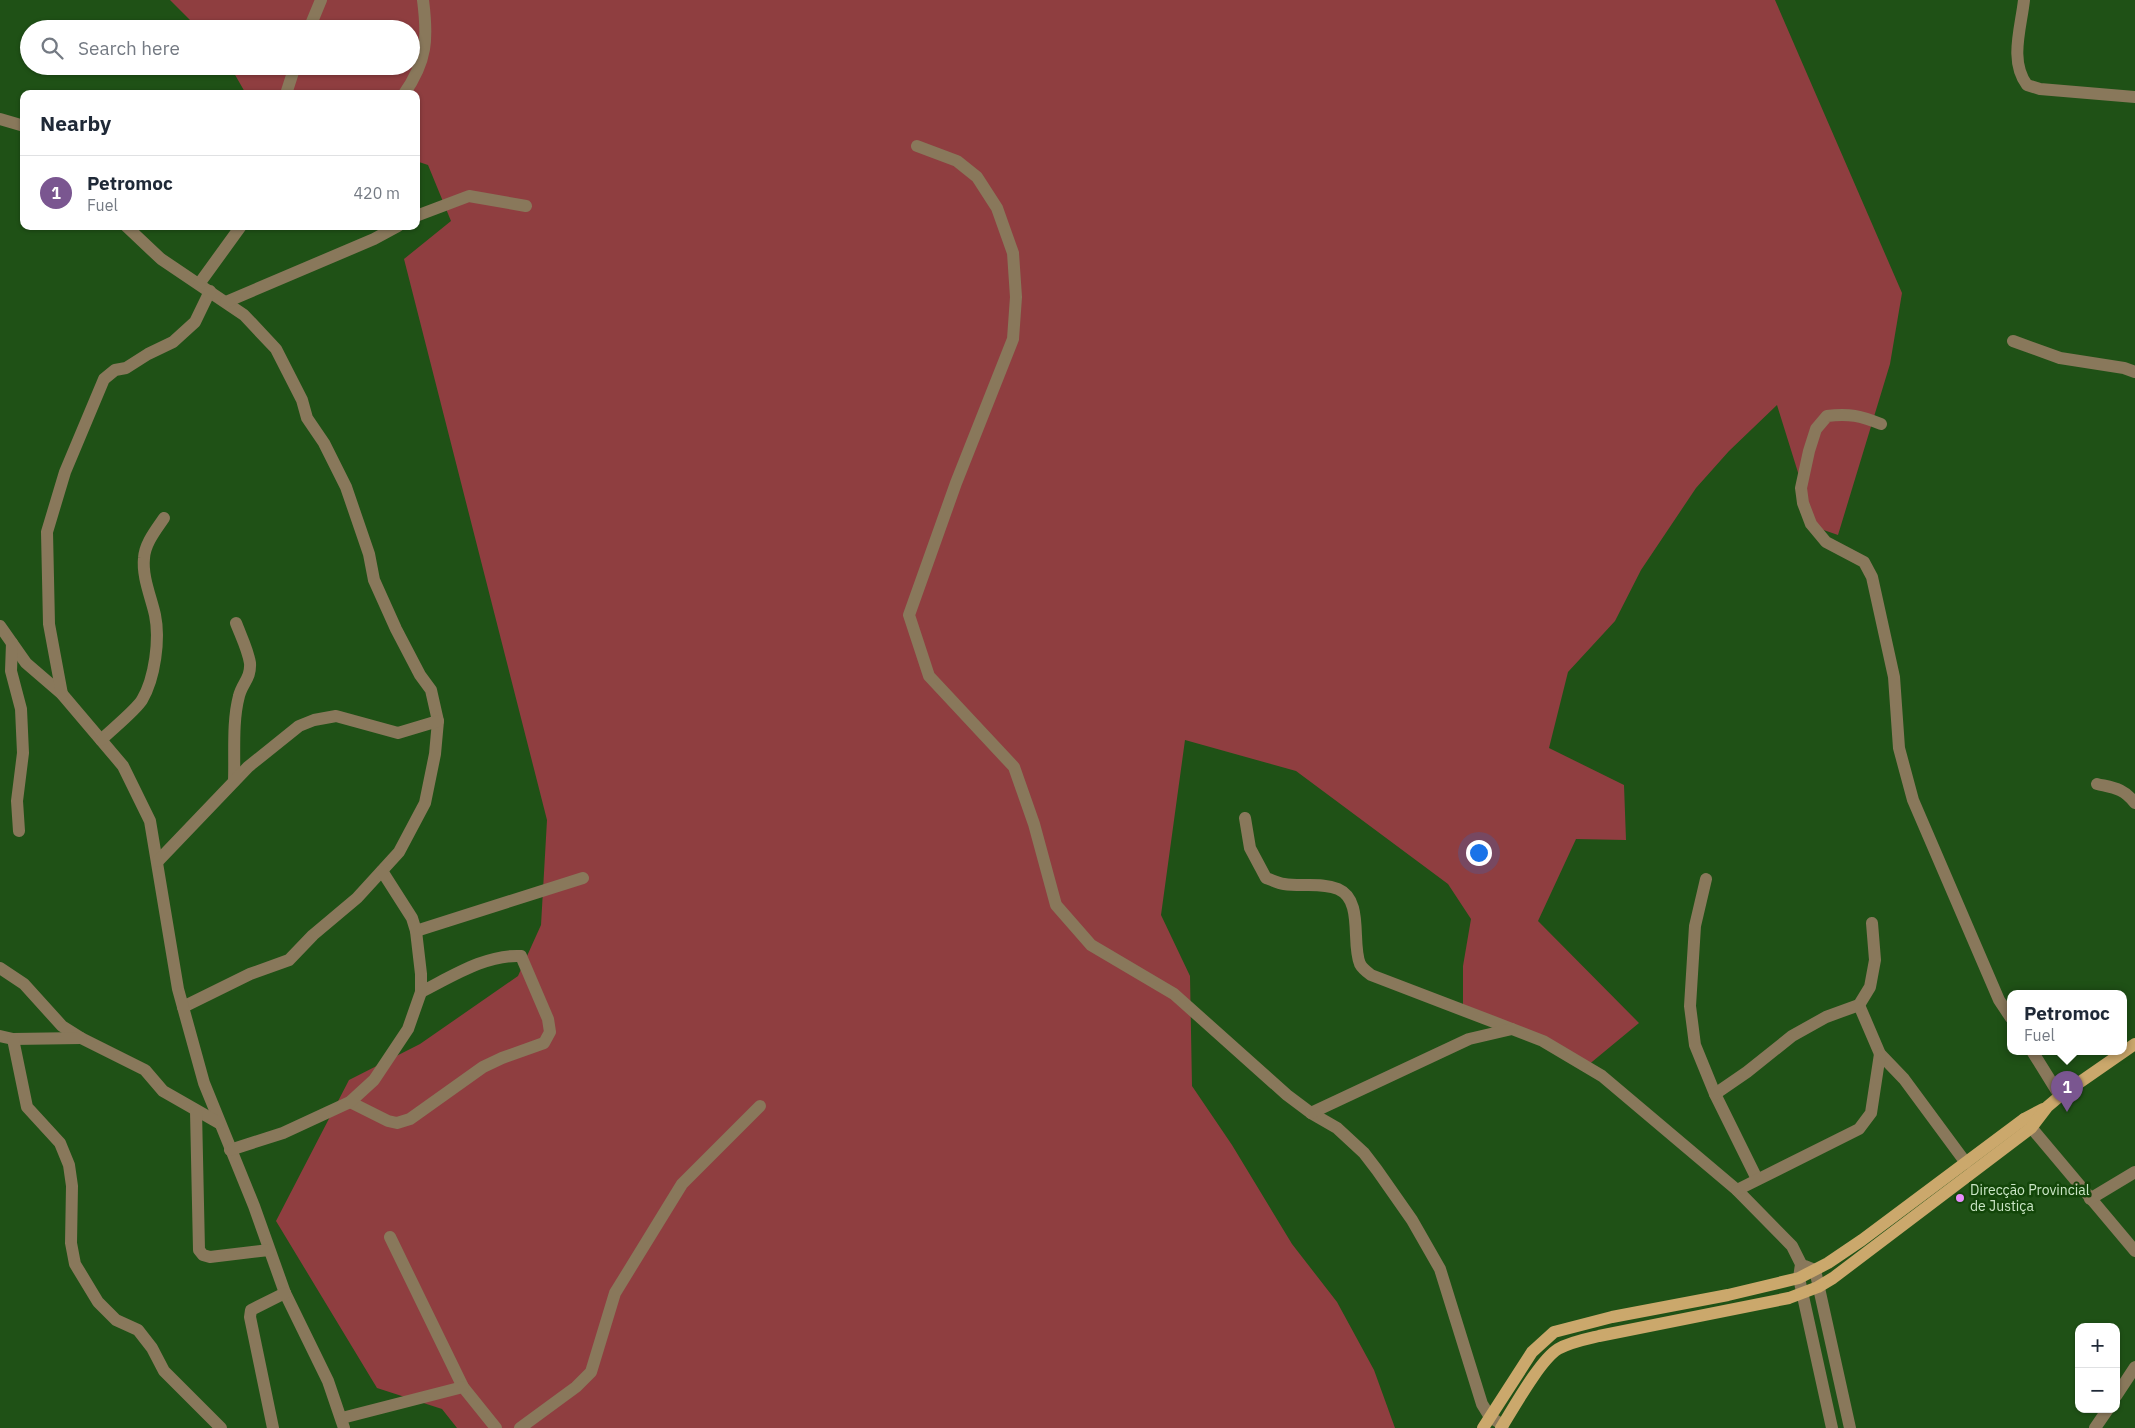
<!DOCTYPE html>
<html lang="en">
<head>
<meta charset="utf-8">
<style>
	:root { --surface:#fff; --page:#f6f6f7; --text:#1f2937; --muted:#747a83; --line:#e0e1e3; --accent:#7a5690 }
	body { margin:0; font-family:"IBM Plex Sans",sans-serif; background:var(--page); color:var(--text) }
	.controls { position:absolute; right:15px; bottom:15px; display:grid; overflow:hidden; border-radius:10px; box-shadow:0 1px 4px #0004 }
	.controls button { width:45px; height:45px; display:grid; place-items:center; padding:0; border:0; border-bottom:1px solid var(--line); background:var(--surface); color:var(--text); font:25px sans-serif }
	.you { position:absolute; left:1478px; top:852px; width:18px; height:18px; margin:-12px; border:4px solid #fff; border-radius:50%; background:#1a73e8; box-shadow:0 0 0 8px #1a73e833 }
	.badge { display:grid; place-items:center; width:32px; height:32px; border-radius:50%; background:var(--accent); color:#fff; font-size:16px; font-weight:700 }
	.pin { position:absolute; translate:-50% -41px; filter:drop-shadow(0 1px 2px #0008) }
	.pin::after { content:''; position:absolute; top:26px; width:18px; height:15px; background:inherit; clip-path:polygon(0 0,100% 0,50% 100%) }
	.popup { position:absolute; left:2007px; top:990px; width:120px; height:65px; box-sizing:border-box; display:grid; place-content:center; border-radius:10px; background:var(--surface); filter:drop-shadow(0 1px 4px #0005); font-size:16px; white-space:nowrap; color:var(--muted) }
	.popup b { font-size:19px; color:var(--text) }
	.popup::after { content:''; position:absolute; left:50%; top:100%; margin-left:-10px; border:10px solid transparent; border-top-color:var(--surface) }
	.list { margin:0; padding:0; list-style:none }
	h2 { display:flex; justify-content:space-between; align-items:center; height:65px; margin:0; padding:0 20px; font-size:21px }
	h2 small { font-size:16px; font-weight:400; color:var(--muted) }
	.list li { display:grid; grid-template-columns:32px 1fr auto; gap:15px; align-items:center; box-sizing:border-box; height:75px; padding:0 20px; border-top:1px solid var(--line) }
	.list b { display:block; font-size:19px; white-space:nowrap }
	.list p { margin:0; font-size:16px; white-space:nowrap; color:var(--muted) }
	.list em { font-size:16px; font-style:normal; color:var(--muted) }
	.icon { flex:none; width:28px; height:28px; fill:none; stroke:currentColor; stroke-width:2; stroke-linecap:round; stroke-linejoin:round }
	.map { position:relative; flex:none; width:2135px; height:1428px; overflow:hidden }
	.search { position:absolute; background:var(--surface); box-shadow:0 1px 4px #0004; left:20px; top:20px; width:400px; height:55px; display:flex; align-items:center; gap:12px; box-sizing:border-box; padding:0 18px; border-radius:28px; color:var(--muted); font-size:19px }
	.panel { position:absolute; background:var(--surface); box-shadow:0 1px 4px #0004; left:20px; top:90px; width:400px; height:140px; border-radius:10px }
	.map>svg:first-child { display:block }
</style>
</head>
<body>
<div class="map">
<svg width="2135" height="1428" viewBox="0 0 2135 1428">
	<rect width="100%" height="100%" fill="#1f5116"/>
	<!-- green -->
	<polygon fill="#8f3e40" points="170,0 1775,0 1902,293 1890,364 1838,535 1815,527 1777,405 1729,451 1696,488 1641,570 1615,621 1568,672 1549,748 1624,785 1626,840 1576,839 1538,921 1639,1023 1587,1066 1463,1011 1463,966 1471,919 1448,884 1296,771 1185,740 1161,915 1190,976 1192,1086 1232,1145 1292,1244 1337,1302 1374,1370 1395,1428 457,1428 442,1409 377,1388 276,1221 349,1080 420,1044 518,976 541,925 547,820 404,259 451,221 428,165 416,161 416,94 246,94 230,66 411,66 411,29 199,29"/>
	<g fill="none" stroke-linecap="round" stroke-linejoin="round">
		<!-- minor -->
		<g stroke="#89785b" stroke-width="12">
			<path d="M2024 0C2021 28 2009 61 2027 85L2040 89 2135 97"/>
			<polyline points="309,29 321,0"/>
			<polyline points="286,94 295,66"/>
			<path d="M404 94C427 61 428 39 423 0"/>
			<polyline points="0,119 24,126"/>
			<polyline points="917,146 957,161 977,177 997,208 1013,253 1016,297 1013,339 956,483 909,615 929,676 1014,767 1034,824 1056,905 1091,945 1174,994 1287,1095 1311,1113 1337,1128 1364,1153 1377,1170 1412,1220 1440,1269 1482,1404 1490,1417 1503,1425"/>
			<polyline points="416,216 469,196 526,206"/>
			<polyline points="126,226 161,259 244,315 276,349 302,400 307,418 324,443 346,487 369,554 374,580 396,629 420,675 431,690 438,721 435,754 425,803 399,852 357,898 313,935 289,960 250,974 183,1007"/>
			<polyline points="199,284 241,226"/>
			<polyline points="226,302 374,239 398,226"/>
			<polyline points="2013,341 2060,358 2124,368 2135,372"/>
			<path d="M1881 424C1861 416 1849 413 1827 416L1816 429 1809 451 1801 488 1803 503 1811 524 1826 542 1864 562 1872 577 1894 677 1899 748 1913 800 1999 1000 2011 1018"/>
			<polyline points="0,626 26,663 62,694 123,766 150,821 178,989 204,1083 254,1206 285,1293 328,1381 344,1428"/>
			<polyline points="12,643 11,671 21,709 23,753 17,801 19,831"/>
			<polyline points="62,694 49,624 47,532 65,472 104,379 115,370 126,368 148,354 173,342 195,322 210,291"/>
			<path d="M101 740C111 730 135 711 142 700 155 678 160 639 155 615 151 597 142 577 144 558 145 543 156 530 164 518"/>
			<path d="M234 781C235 754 232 722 239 696 242 683 251 679 250 663 248 650 241 636 236 623"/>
			<path d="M2097 784C2114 788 2123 788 2135 803"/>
			<path d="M1245 818 1250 848 1266 878C1272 880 1278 883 1284 884 1302 887 1321 882 1338 889 1364 900 1351 943 1360 964 1362 968 1367 972 1371 975L1512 1029"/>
			<polyline points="158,861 248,767 299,726 314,720 336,716 398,733 438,721"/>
			<polyline points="1706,879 1695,926 1690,1006 1695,1045 1715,1094 1757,1179"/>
			<polyline points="416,931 583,878"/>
			<polyline points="0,968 24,984 62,1026 81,1038 145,1070 163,1091 219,1123"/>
			<polyline points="1859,1005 1880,1054 1904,1079 1966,1163"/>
			<polyline points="0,1036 13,1039 81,1038"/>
			<polyline points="13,1039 27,1107 60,1143 69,1165 72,1186 71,1243 75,1264 98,1302 116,1320 138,1330 152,1348 164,1371 221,1428"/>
			<polyline points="2032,1051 2060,1096"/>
			<polyline points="1715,1094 1747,1072 1792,1036 1826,1017 1859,1005 1870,987 1875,960 1872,923"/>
			<path d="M350 1102 388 1121 397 1123 410 1119 483 1067 502 1058 544 1043 550 1032 548 1019 521 956C486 954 451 977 421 992"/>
			<polyline points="196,1111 199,1250 203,1255 210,1257 269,1250"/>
			<polyline points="1311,1113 1469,1039 1512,1029 1543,1041 1602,1076 1737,1190 1792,1246 1801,1264 1799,1278 1832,1428"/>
			<polyline points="2024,1119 2135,1251"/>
			<polyline points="230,1150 283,1133 350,1102 374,1080 408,1029 421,992 421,974 416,931 412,918 382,871"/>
			<polyline points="1737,1190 1859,1129 1871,1113 1880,1054"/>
			<polyline points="2090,1199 2135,1172"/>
			<polyline points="390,1237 463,1387 496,1428"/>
			<polyline points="1805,1266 1815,1270 1850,1428"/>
			<polyline points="2116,1396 2135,1367"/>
			<polyline points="342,1418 463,1387"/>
			<polyline points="273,1428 250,1317 251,1310 285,1293"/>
			<polyline points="520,1428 576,1387 591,1372 615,1293 682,1184 760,1106"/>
			<polyline points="2095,1428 2108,1409"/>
		</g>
		<!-- major -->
		<g stroke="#cba86c" stroke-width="12">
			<polyline points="1483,1428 1532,1352 1554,1332 1612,1317 1728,1295 1799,1278 1828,1263 1862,1240 2024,1119 2043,1109"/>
			<path d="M1501 1428C1513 1409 1540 1360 1558 1349 1570 1342 1586 1339 1599 1336L1789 1298 1818 1287 1833 1278 2031 1128 2047 1107 2060 1096 2135 1044"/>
		</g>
	</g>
	<!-- markers -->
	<circle fill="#ea8dfd" stroke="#134609" stroke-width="2" cx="1960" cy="1198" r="5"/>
	<g text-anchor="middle" stroke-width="5" stroke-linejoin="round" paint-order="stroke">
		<!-- poi labels -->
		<g font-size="14" fill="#cbe6c6" stroke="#134609" text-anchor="start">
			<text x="1970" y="1195">Direcção Provincial<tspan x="1970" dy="16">de Justiça</tspan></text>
		</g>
	</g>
</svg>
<div class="controls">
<button>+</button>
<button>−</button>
</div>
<div class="you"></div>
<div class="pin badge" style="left:2067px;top:1112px">1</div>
<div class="popup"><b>Petromoc</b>Fuel</div>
<div class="search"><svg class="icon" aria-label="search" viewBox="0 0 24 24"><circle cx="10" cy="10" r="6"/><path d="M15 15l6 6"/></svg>Search here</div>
<section class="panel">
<h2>Nearby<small></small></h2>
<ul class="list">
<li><span class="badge">1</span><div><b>Petromoc</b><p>Fuel</p></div><em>420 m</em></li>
</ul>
</section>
</div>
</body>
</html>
